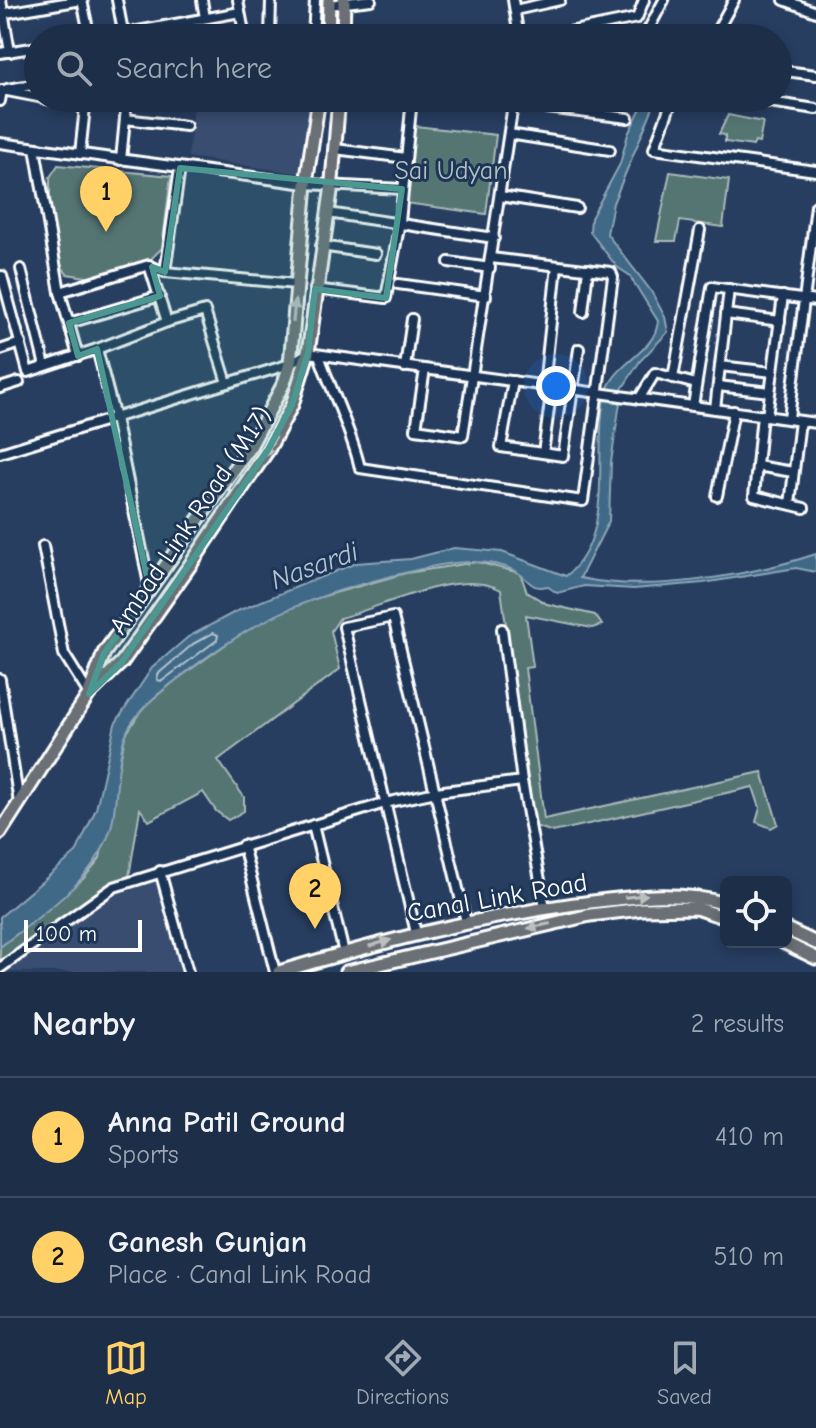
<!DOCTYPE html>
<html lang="en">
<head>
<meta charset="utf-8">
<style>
	:root { --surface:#1d2e49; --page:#2a3a53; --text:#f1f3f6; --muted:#a0a8b4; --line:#3b4a61; --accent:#ffd166 }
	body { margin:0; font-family:"Comic Neue",sans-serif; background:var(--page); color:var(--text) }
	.controls { position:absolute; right:24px; bottom:24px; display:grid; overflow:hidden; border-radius:12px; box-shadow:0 4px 12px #0003 }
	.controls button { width:72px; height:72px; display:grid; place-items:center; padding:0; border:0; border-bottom:2px solid var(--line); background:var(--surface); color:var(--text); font:40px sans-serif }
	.scale { position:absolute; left:24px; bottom:20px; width:118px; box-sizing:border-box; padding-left:8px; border:4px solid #fff; border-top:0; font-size:22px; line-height:28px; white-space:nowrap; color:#fff; -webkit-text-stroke:6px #1d3557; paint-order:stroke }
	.you { position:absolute; left:556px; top:386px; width:28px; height:28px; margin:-20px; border:6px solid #fff; border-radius:50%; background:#1a73e8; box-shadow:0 0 0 12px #1a73e833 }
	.badge { display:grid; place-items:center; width:52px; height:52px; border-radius:50%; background:var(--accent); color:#111; font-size:26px; font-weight:700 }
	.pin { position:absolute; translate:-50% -66px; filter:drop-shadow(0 2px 4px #0008) }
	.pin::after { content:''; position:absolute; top:42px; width:28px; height:24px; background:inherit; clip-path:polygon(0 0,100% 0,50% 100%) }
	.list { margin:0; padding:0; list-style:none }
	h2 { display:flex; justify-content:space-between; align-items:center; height:104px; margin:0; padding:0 32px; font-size:34px }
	h2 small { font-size:26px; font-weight:400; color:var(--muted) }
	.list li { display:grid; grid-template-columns:52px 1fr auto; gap:24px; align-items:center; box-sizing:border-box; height:120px; padding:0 32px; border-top:2px solid var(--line) }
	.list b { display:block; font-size:30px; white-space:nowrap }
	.list p { margin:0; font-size:26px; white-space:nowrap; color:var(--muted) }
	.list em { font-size:26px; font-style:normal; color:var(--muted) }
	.icon { flex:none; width:44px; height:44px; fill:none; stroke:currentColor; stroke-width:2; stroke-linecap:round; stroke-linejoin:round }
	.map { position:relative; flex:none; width:816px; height:972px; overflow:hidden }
	.search { position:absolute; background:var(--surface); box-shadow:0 4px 12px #0003; left:24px; right:24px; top:24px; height:88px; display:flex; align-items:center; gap:20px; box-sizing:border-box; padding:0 28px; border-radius:44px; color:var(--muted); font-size:30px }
	.sheet { height:344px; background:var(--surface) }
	nav { display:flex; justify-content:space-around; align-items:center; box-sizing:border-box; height:112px; border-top:2px solid var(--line); background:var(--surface); font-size:22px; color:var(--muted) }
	nav a { display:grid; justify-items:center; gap:4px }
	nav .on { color:var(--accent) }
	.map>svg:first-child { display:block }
</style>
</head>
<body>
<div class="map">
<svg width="816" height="972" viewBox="0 0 816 972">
	<rect width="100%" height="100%" fill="#273e61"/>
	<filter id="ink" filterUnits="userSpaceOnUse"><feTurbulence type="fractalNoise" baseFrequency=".0125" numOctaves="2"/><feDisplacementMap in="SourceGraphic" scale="16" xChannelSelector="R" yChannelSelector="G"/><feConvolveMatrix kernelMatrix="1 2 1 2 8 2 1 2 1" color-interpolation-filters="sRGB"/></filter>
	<g filter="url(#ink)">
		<!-- built -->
		<g fill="#374d70">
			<polygon points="195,98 311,98 301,174 188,157"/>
			<polygon points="159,874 183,972 0,972 26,959 113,891"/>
		</g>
		<!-- green -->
		<g fill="#547473" stroke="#aabab9" stroke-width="2">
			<polygon points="728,115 763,122 759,143 755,142 753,146 725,142 725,135 719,134"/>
			<polygon points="415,126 496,135 486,214 405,203"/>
			<polygon points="58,165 171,176 162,248 149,261 99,279 67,274 50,249 50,177"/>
			<polygon points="670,172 729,180 723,227 680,221 676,241 656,241"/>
			<path d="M477 562 520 573 527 592 547 604 595 615 602 625 592 628 526 615 533 667 525 668 544 819 762 772 778 824 771 828 756 822 760 808 753 787 553 832 535 826 501 590C460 567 383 607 340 618L331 631 340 669 218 760 244 797V811L228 820 216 811 203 792 149 821 140 809 129 877 0 961V947L84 878 100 858 125 736 143 707 176 680 257 622 292 605 406 573Z"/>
		</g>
		<!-- water -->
		<path fill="#406987" stroke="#8ca5b7" stroke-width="2" d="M646 98H657L613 203 607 234 651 291 665 317 668 332 640 361 622 389 611 462 609 521 580 578C649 593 749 576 816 554V572L796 568 703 583 634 589 584 586 557 593 547 586C530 590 530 580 517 572 507 566 488 562 476 562 449 561 418 570 392 576 301 599 255 619 180 677 159 693 132 713 124 739 116 767 118 796 112 824 99 878 42 914 0 947V917L76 853 96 809 115 724 152 668 188 637 235 612 356 563 411 559 454 548 502 552 566 576C616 536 593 455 604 399 612 361 655 355 658 321L629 275 617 267 590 232 591 218 620 164 628 134Z"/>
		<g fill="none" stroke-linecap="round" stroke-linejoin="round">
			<!-- shore -->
			<polygon stroke="#b3c3cf" stroke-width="2" points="213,633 218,635 217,640 162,681 157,680 158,674 193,644"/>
			<defs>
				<g id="minor">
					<polyline points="1,0 10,52"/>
					<polyline points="117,0 124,37"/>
					<polyline points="202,0 205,18"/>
					<polyline points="238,0 245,38"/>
					<polyline points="513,0 519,38"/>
					<polyline points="784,0 816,12"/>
					<polyline points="329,5 371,0"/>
					<polyline points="515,10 560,0"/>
					<polyline points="0,14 82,0 90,38"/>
					<polyline points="100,38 240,12"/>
					<polyline points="270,38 271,0"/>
					<polyline points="313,38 315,0"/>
					<polyline points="539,38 637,18 644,0"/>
					<polyline points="644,38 664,0"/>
					<polyline points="713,38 734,0"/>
					<polyline points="0,53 38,47"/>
					<polyline points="778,70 816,75"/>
					<polyline points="7,89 38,84"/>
					<polyline points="41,98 85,107"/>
					<polyline points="510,98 523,105 628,118"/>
					<polyline points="673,98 654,149 816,171"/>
					<polyline points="742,98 816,109"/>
					<polyline points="0,101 2,90 38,97"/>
					<polyline points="125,119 186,126"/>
					<polyline points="509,134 610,150"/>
					<polyline points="0,143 306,184 402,189"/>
					<polyline points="35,148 60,292"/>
					<polyline points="335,149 406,158"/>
					<polyline points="80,154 86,98"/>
					<polyline points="121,160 127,98"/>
					<polyline points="500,196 577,208"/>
					<polyline points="328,213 494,238"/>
					<polyline points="321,246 376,254"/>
					<polyline points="449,262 490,268"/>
					<polyline points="152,267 165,272 296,284"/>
					<polyline points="21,269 45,366"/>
					<polyline points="165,272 180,168"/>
					<polyline points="2,276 28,372 97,349 115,418 150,589"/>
					<polyline points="398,284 486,296"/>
					<polyline points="315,289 386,298 400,222 412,98"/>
					<polyline points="583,312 588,269"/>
					<polyline points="726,314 780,321"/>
					<polyline points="69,323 160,296"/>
					<polyline points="97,349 167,322"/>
					<polyline points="0,350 21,343"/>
					<path d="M319 355C332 393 351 429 360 468L583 501 613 277 611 272 491 258"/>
					<polyline points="78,356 60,292 149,265 167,322 205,311 227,383"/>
					<polyline points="720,366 773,372"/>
					<polyline points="405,367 412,319"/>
					<polyline points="425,369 416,429 463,436 514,98"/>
					<polyline points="673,378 700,230"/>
					<polyline points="513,381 501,447 563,456 579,349"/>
					<polyline points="544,386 557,266"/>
					<polyline points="718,386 770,392"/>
					<polyline points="0,388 19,382"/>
					<polyline points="639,399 655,373 696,384"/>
					<polyline points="693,406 712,287 816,301"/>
					<polyline points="715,409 729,289"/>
					<polyline points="762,415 754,496 804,508"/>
					<polyline points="767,416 783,296"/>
					<polyline points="789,418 816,206"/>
					<polyline points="0,453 290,364 308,353 816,423"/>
					<polyline points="543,453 552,387"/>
					<polyline points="757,466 793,472"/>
					<polyline points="717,496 734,411"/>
					<polyline points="790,504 800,421"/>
					<polyline points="43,546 64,654 89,694"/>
					<polyline points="502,629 522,781 545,908"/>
					<polyline points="0,679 19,803"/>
					<polyline points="313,825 344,953"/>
					<polyline points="243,845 275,972"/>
					<polyline points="160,871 188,972"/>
					<polyline points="416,933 344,627 393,617 466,922"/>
					<polyline points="0,968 114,887 385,803 436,792 522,781"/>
				</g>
				<g id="major">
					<polyline points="328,38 329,0"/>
					<polyline points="343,38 344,0"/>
					<polyline points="90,690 104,653 251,445 284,383 290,364 306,184 319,98"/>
					<polyline points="0,833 89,694 122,662 195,558 268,450 292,405 308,353 331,192 339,98"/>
					<polyline points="786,929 816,943"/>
					<polyline points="783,942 816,958"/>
					<path d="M279 972C377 943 474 918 575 904 627 898 675 889 726 904"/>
					<polyline points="346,972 590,915 642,909 696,908 726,918"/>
				</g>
			</defs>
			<!-- minor casing -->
			<use href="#minor" stroke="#fff" stroke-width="14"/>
			<!-- major casing -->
			<use href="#major" stroke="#fff" stroke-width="17"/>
			<!-- minor -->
			<use href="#minor" stroke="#1d3557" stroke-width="8"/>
			<!-- major -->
			<use href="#major" stroke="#6b7074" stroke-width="11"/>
		</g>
		<!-- one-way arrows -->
		<defs><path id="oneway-solid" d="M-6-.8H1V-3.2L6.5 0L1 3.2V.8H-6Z" transform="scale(2)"/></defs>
		<g fill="#bcbfc0">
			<use href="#oneway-solid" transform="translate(294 311) rotate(-85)"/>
			<use href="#oneway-solid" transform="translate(270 446) rotate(120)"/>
			<use href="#oneway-solid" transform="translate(636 896) rotate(-7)"/>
			<use href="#oneway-solid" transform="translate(539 926) rotate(168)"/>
			<use href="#oneway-solid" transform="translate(380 943) rotate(-16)"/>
		</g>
	</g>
	<!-- marked area -->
	<path fill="#4b9892" fill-opacity="0.2" stroke="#4b9892" stroke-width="6" stroke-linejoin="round" d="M180 168 402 189 386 298 315 289 308 353 292 405 268 450 122 662 89 694 104 653 150 590 97 349 78 356 69 323 160 296 152 267 165 272Z"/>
	<g text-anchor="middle" stroke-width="6" stroke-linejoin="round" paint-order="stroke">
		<!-- park labels -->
		<g font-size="26" fill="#b2c0c0" stroke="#1d3557">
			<text x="451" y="179">Sai Udyan</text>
		</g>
		<!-- street labels -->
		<g font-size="26" fill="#fff" stroke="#1d3557">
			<text transform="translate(190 520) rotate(-56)" y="9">Ambad Link Road (M17)</text>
			<text transform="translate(497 897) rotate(-10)" y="9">Canal Link Road</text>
		</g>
		<!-- water labels -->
		<g font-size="28" font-style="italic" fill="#b3c3cf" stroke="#1d3557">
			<text transform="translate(314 565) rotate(-20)" y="10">Nasardi</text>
		</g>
	</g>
</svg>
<div class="controls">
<button><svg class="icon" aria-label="locate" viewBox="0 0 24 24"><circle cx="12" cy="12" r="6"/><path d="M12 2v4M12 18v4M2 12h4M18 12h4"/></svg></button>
</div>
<div class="scale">100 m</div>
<div class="you"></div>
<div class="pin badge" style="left:106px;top:232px">1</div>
<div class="pin badge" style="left:315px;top:929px">2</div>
<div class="search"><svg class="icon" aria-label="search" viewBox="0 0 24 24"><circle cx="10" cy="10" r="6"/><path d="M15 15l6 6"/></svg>Search here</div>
</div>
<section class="sheet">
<h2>Nearby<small>2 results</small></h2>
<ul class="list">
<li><span class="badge">1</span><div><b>Anna Patil Ground</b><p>Sports</p></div><em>410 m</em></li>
<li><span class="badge">2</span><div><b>Ganesh Gunjan</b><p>Place · Canal Link Road</p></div><em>510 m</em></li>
</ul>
</section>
<nav>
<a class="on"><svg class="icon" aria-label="map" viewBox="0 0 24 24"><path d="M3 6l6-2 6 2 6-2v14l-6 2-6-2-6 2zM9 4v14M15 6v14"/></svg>Map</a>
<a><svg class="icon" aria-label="directions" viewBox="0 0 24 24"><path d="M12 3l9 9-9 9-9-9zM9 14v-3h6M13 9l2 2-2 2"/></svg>Directions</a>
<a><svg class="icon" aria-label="saved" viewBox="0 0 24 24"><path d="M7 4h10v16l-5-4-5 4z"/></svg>Saved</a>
</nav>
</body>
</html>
